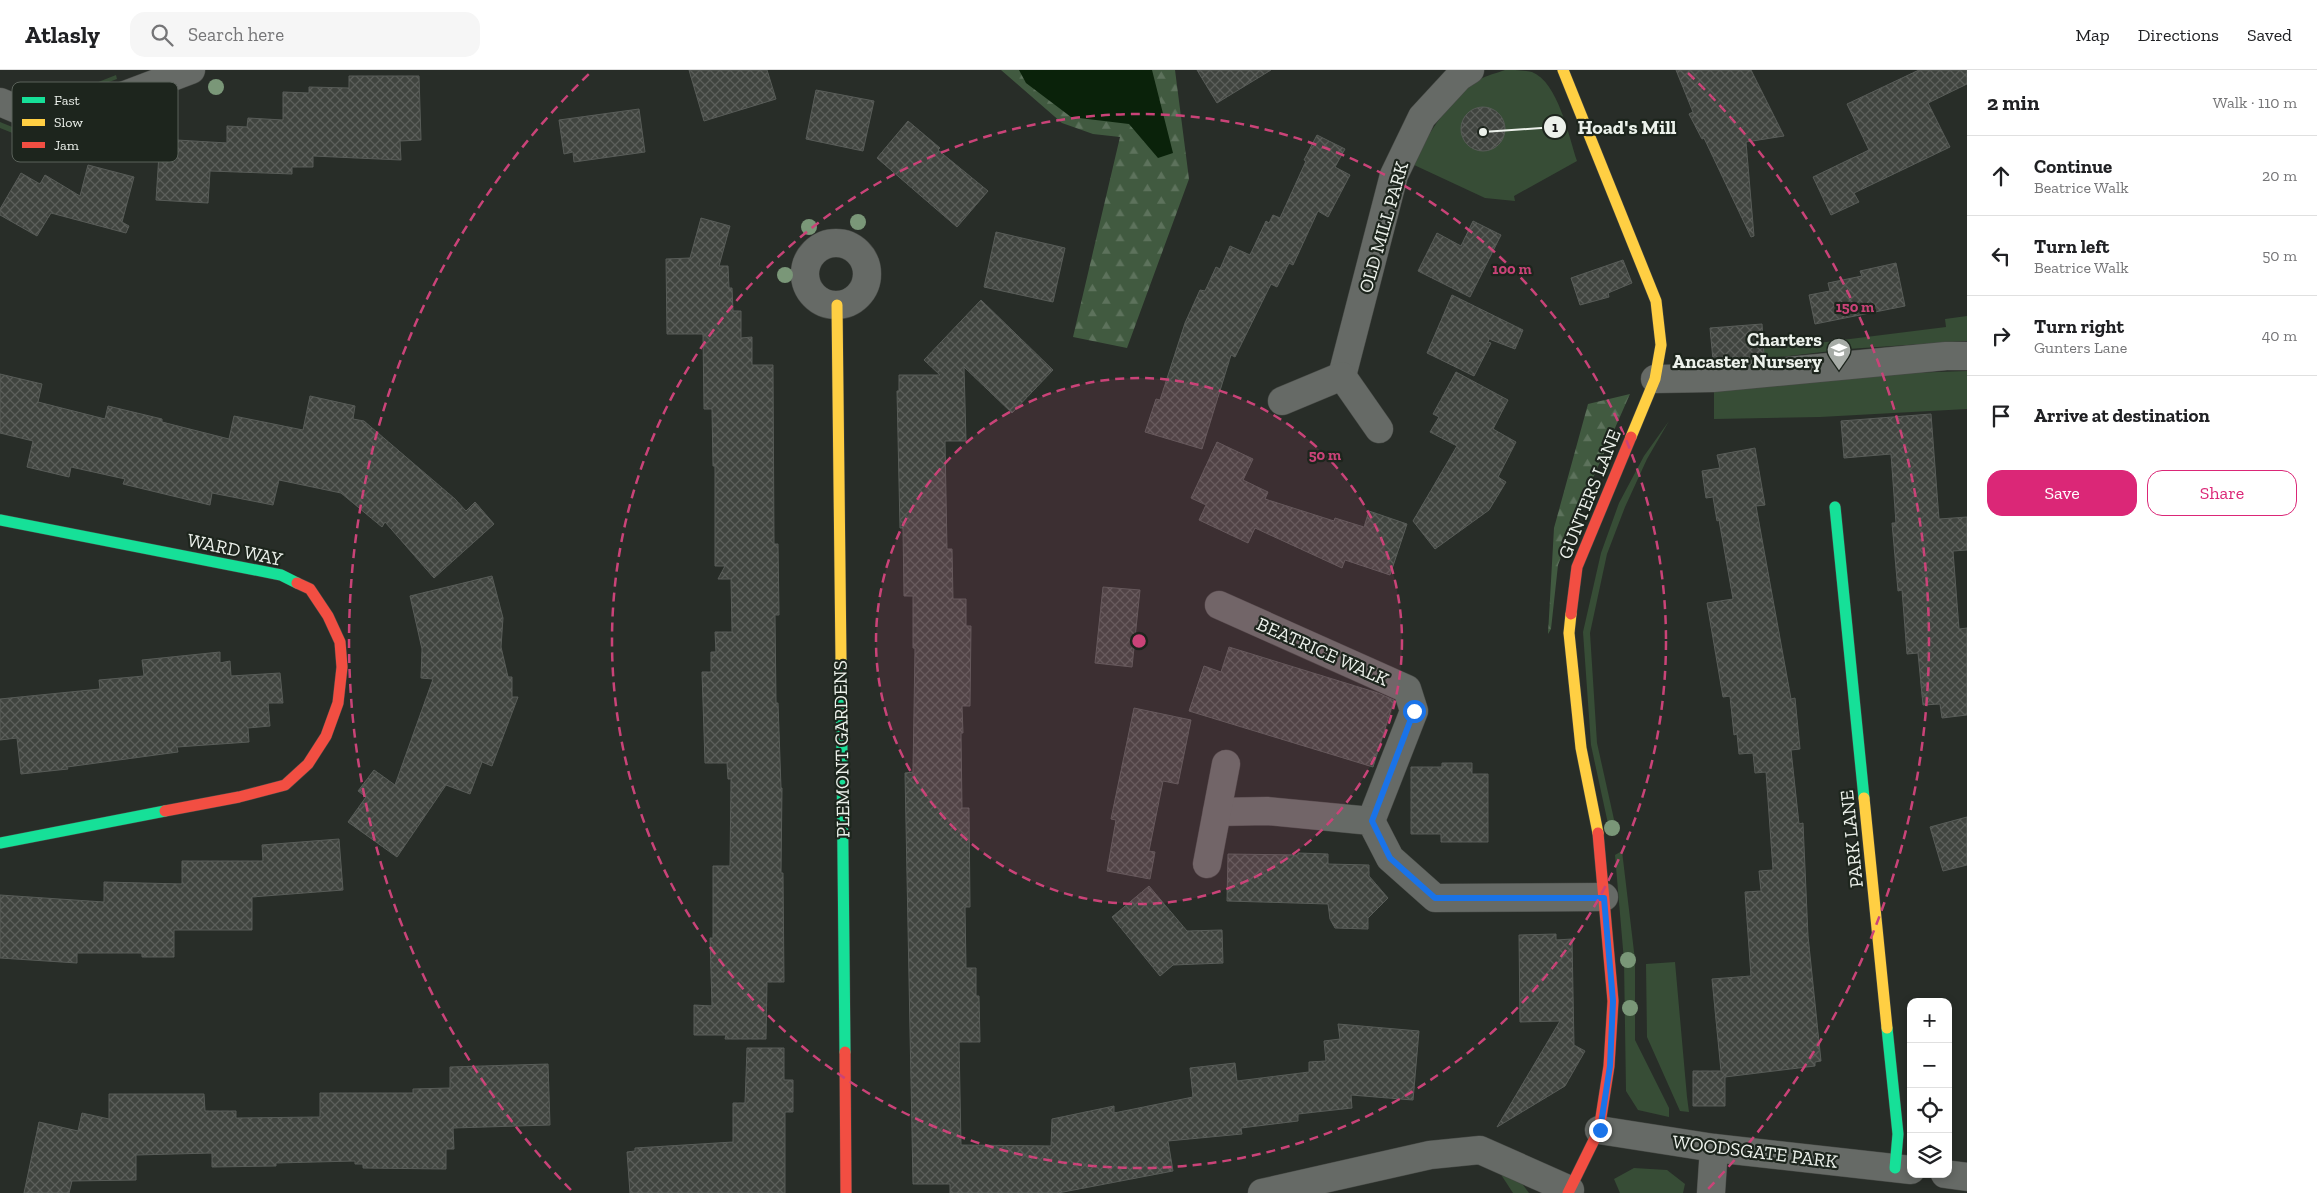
<!DOCTYPE html>
<html lang="en">
<head>
<meta charset="utf-8">
<style>
	:root { --surface:#fff; --page:#f6f6f6; --text:#202124; --muted:#757577; --line:#e0e0e0; --accent:#db2777 }
	body { margin:0; font-family:"Zilla Slab",serif; background:var(--page); color:var(--text) }
	.controls { position:absolute; right:15px; bottom:15px; display:grid; overflow:hidden; border-radius:10px; box-shadow:0 2px 8px #0003 }
	.controls button { width:45px; height:45px; display:grid; place-items:center; padding:0; border:0; border-bottom:1px solid var(--line); background:var(--surface); color:var(--text); font:25px sans-serif }
	.stop { position:absolute; width:15px; height:15px; margin:-11px; border:4px solid #1a73e8; border-radius:50%; background:#fff }
	.stop.end { background:#1a73e8; border-color:#fff; box-shadow:0 1px 5px #0008 }
	.list { margin:0; padding:0; list-style:none }
	h2 { display:flex; justify-content:space-between; align-items:center; height:65px; margin:0; padding:0 20px; font-size:21px }
	h2 small { font-size:16px; font-weight:400; color:var(--muted) }
	.list li { display:grid; grid-template-columns:32px 1fr auto; gap:15px; align-items:center; box-sizing:border-box; height:80px; padding:0 20px; border-top:1px solid var(--line) }
	.list b { display:block; font-size:19px; white-space:nowrap }
	.list p { margin:0; font-size:16px; white-space:nowrap; color:var(--muted) }
	.list em { font-size:16px; font-style:normal; color:var(--muted) }
	.actions { display:flex; gap:10px; padding:15px 20px }
	.actions a { flex:1; padding:11px 0; border:1px solid var(--accent); border-radius:15px; text-align:center; font-size:18px; color:var(--accent) }
	.actions .main { background:var(--accent); color:#fff }
	.icon { flex:none; width:28px; height:28px; fill:none; stroke:currentColor; stroke-width:2; stroke-linecap:round; stroke-linejoin:round }
	.map { position:relative; flex:none; width:1967px; height:1123px; overflow:hidden }
	header { display:flex; align-items:center; gap:30px; box-sizing:border-box; height:70px; padding:0 25px; background:var(--surface); border-bottom:1px solid var(--line) }
	header strong { font-size:24px }
	nav { display:flex; gap:28px; margin-inline-start:auto; font-size:18px }
	.search { width:350px; height:45px; background:var(--page); display:flex; align-items:center; gap:12px; box-sizing:border-box; padding:0 18px; border-radius:15px; color:var(--muted); font-size:19px }
	main { display:flex }
	aside { flex:1; background:var(--surface) }
	.map>svg:first-child { display:block }
</style>
</head>
<body>
<header>
<strong>Atlasly</strong>
<div class="search"><svg class="icon" aria-label="search" viewBox="0 0 24 24"><circle cx="10" cy="10" r="6"/><path d="M15 15l6 6"/></svg>Search here</div>
<nav><a>Map</a><a>Directions</a><a>Saved</a></nav>
</header>
<main>
<div class="map">
<svg width="1967" height="1123" viewBox="0 0 1967 1123">
	<defs>
		<pattern id="forest-firs" width="22" height="20" patternUnits="userSpaceOnUse" patternTransform="scale(1.25)"><rect width="22" height="20" fill="#415a40"/><path d="M5 1l3.5 6h-7zM16 11l3.5 6h-7z" fill="#5d725c"/></pattern>
		<pattern id="building-cross-hatch" width="8" height="8" patternUnits="userSpaceOnUse" patternTransform="scale(1.25)"><rect width="8" height="8" fill="#40443f"/><path d="M0 0l8 8M0 8l8-8" fill="none" stroke="#5c5f5b"/></pattern>
	</defs>
	<rect width="100%" height="100%" fill="#282d28"/>
	<!-- grass -->
	<g fill="#374d36">
		<path d="M1505 0C1513 0 1524 0 1532 2 1558 12 1569 67 1577 91L1514 126 1515 131 1485 128 1412 94C1430 62 1448 30 1479 10 1487 5 1497 3 1505 0Z"/>
		<path d="M116 5 117 9 66 28 35 25 20 19 21 15C60 31 79 19 116 5Z"/>
		<polygon points="0,52 37,67 35,72 0,58"/>
		<polygon points="1967,246 1967,271 1848,279 1711,295 1705,291 1764,286 1764,275 1818,273 1946,257 1945,249"/>
		<polygon points="1967,301 1967,339 1820,347 1714,349 1714,322 1849,305"/>
		<polygon points="1669,351 1647,389 1625,437 1607,484 1590,563 1597,673 1617,763 1610,763 1591,675 1583,562 1601,483 1619,433 1644,386"/>
		<polygon points="1622,781 1635,890 1635,970 1669,1038 1669,1047 1638,1040 1626,1021 1624,891 1615,785"/>
		<polygon points="1675,892 1687,1027 1689,1042 1680,1041 1647,967 1646,894"/>
		<polygon points="1634,1098 1667,1100 1685,1114 1683,1123 1620,1123 1614,1109"/>
		<polygon points="1498,1100 1515,1104 1529,1123 1513,1123"/>
	</g>
	<!-- forest -->
	<g fill="url(#forest-firs)">
		<polygon points="1001,0 1175,0 1189,109 1127,278 1073,267 1120,67 1093,64 1062,53"/>
		<polygon points="1630,324 1578,442 1558,495 1551,559 1548,564 1554,458 1588,334"/>
	</g>
	<!-- water -->
	<polygon fill="#0a220a" points="1019,0 1152,0 1173,83 1158,88 1129,54 1071,47 1026,13"/>
	<!-- building -->
	<g fill="url(#building-cross-hatch)" stroke="#585c58">
		<polygon points="689,0 767,0 776,29 704,51"/>
		<polygon points="1197,0 1271,0 1217,33"/>
		<polygon points="1676,0 1751,0 1784,66 1746,72 1754,166 1751,167 1704,68 1702,69 1689,44 1693,42"/>
		<polygon points="1919,0 1967,0 1967,14 1928,33 1950,77 1854,123 1859,132 1831,145 1813,107 1869,80 1847,34"/>
		<polygon points="349,6 419,6 421,70 400,71 401,90 313,86 313,97 292,97 292,104 210,101 208,133 156,130 160,69 227,73 227,56 247,57 248,48 283,50 283,22 309,23 309,17 349,18"/>
		<polygon points="816,20 874,31 863,81 806,69"/>
		<circle cx="1483" cy="59" r="22"/>
		<polygon points="639,39 645,82 574,92 573,82 564,84 559,50"/>
		<polygon points="908,51 940,78 938,80 988,121 957,157 877,88"/>
		<polygon points="1317,65 1345,79 1335,97 1350,105 1328,147 1318,141 1293,195 1289,193 1277,217 1271,214 1235,287 1231,285 1202,379 1145,362 1156,329 1160,330 1185,253 1200,220 1205,221 1216,197 1220,199 1230,176 1250,185 1266,151 1269,153 1273,145 1280,148 1306,91 1304,90"/>
		<polygon points="88,95 134,107 122,152 129,156 126,163 51,143 37,166 0,145 0,139 21,103 40,114 45,105 80,126"/>
		<polygon points="701,148 730,156 719,196 728,196 729,218 732,218 733,241 741,241 741,268 752,267 752,295 773,295 774,474 778,474 779,545 775,545 776,633 778,633 781,718 782,718 781,803 783,803 784,912 767,912 766,969 725,969 726,965 694,965 694,935 712,936 710,868 713,868 713,796 730,796 731,709 728,709 727,693 705,693 702,602 711,602 711,582 716,582 715,562 732,562 731,509 718,509 725,496 715,496 715,396 713,396 712,339 704,339 703,264 667,264 666,189 690,188"/>
		<polygon points="1473,151 1501,165 1470,227 1418,201 1437,163 1461,176"/>
		<polygon points="996,162 1065,178 1053,232 984,217"/>
		<polygon points="1623,190 1632,213 1608,223 1609,227 1580,235 1571,208"/>
		<polygon points="1896,193 1905,236 1815,254 1809,225 1830,221 1828,213 1862,206 1860,201"/>
		<polygon points="1452,225 1523,260 1515,279 1489,269 1488,272 1491,273 1474,306 1427,283"/>
		<polygon points="981,230 1053,300 1012,343 964,297 966,371 945,371 947,479 952,479 953,529 966,529 966,556 971,556 970,636 962,636 963,663 961,663 962,738 969,738 970,837 965,837 966,898 976,898 976,926 979,926 980,972 959,972 961,1075 1051,1076 1052,1049 1114,1036 1114,1043 1193,1027 1190,998 1235,993 1237,1011 1309,1002 1309,992 1326,991 1324,971 1340,969 1338,954 1419,961 1413,1030 1351,1025 1352,1038 1298,1044 1298,1051 1241,1058 1242,1064 1168,1071 1173,1101 1058,1123 950,1123 950,1114 913,1114 905,703 913,702 915,578 913,578 913,526 904,526 903,458 900,458 897,321 899,321 899,305 940,305 924,290"/>
		<polygon points="1762,254 1764,286 1713,290 1710,258"/>
		<polygon points="1456,302 1508,330 1493,359 1516,372 1498,407 1506,412 1489,440 1435,479 1413,451 1457,376 1430,362 1439,347 1433,344"/>
		<polygon points="0,304 42,314 38,332 105,349 108,336 162,349 162,352 229,369 234,346 303,360 310,326 355,336 353,349 364,351 455,429 466,441 475,432 494,454 434,508 385,452 382,457 341,423 279,410 273,435 212,423 210,435 123,414 125,409 71,397 69,407 27,397 33,371 0,363"/>
		<polygon points="1931,344 1939,449 1967,447 1967,480 1953,481 1959,559 1967,558 1967,645 1942,648 1940,634 1923,635 1918,583 1907,584 1902,520 1898,521 1892,453 1896,453 1891,384 1844,388 1841,351"/>
		<polygon points="1217,372 1253,389 1243,410 1268,422 1265,429 1334,451 1335,448 1364,457 1369,441 1407,454 1390,505 1345,490 1342,498 1255,458 1248,473 1199,450 1206,435 1191,428"/>
		<polygon points="1755,378 1765,435 1756,436 1791,629 1795,628 1800,679 1791,680 1799,754 1803,753 1808,866 1821,991 1815,992 1815,996 1725,1007 1725,1036 1693,1036 1693,1001 1721,1001 1712,909 1751,906 1745,822 1761,821 1759,801 1773,800 1766,702 1755,703 1753,683 1739,684 1737,664 1734,665 1730,626 1723,627 1707,533 1733,529 1719,450 1717,451 1713,427 1706,428 1702,401 1720,398 1717,385"/>
		<polygon points="492,506 503,548 501,577 508,607 512,607 512,627 518,627 492,696 482,692 470,724 446,715 397,787 348,752 366,727 358,721 374,700 395,715 433,609 421,608 422,579 410,526"/>
		<polygon points="1103,517 1140,520 1132,597 1095,593"/>
		<polygon points="1229,577 1378,623 1394,630 1373,697 1189,641 1204,596 1221,602"/>
		<polygon points="220,582 220,593 230,591 231,606 280,603 283,633 268,633 270,656 248,658 249,672 177,677 178,682 67,697 68,699 21,704 17,668 0,670 0,629 100,619 99,610 144,606 142,590"/>
		<polygon points="1134,638 1191,650 1178,714 1163,711 1149,781 1155,782 1150,809 1107,801 1116,750 1111,749"/>
		<polygon points="1442,693 1472,693 1472,704 1488,704 1488,772 1441,772 1441,764 1411,764 1411,697 1442,697"/>
		<polygon points="1967,747 1967,795 1943,801 1930,757"/>
		<polygon points="339,769 343,820 252,827 252,860 174,860 174,887 142,887 142,883 77,883 77,893 0,888 0,825 104,832 104,812 182,814 182,791 263,791 262,775"/>
		<polygon points="1298,783 1328,784 1328,794 1369,795 1369,806 1388,828 1368,848 1368,859 1335,858 1330,849 1328,834 1227,831 1228,784 1298,785"/>
		<polygon points="1149,816 1187,861 1222,860 1223,893 1173,895 1160,906 1112,847"/>
		<polygon points="1556,864 1556,870 1572,869 1574,975 1585,981 1565,1016 1497,1057 1560,951 1520,952 1519,865"/>
		<polygon points="747,978 784,978 784,1010 793,1010 793,1042 785,1042 785,1123 630,1123 627,1082 635,1081 635,1078 733,1072 733,1033 745,1033"/>
		<polygon points="548,994 550,1055 453,1058 454,1079 446,1079 446,1099 363,1098 363,1094 355,1094 355,1091 276,1093 276,1096 212,1097 212,1083 136,1085 136,1110 72,1111 69,1123 24,1123 39,1052 78,1061 82,1043 109,1049 109,1024 204,1024 205,1041 236,1041 236,1048 320,1047 320,1023 413,1023 413,1019 450,1018 450,997"/>
	</g>
	<g fill="none" stroke-linecap="round" stroke-linejoin="round">
		<defs>
			<g id="street">
				<polyline points="0,32 43,50 64,48 191,0"/>
				<circle cx="836" cy="204" r="31"/>
				<polyline points="1342,306 1394,105 1422,47 1459,7 1470,0"/>
				<polyline points="1655,309 1713,308 1946,286 1967,286"/>
				<polyline points="1282,331 1342,306 1379,359"/>
				<polyline points="1219,535 1407,619 1414,641 1371,751"/>
				<polyline points="1217,742 1267,741 1371,751 1390,788 1435,828 1604,827"/>
				<polyline points="1207,794 1226,694"/>
				<polyline points="1599,1060 1714,1078 1911,1100"/>
				<polyline points="1945,1104 1967,1107"/>
				<polyline points="1262,1123 1430,1085 1480,1080 1570,1120"/>
				<polyline points="1711,1123 1714,1078"/>
			</g>
			<g id="fast">
				<polyline points="1835,437 1864,728"/>
				<polyline points="0,450 281,505 297,513"/>
				<polyline points="841,590 845,982"/>
				<polyline points="0,773 165,741"/>
				<polyline points="1887,958 1898,1064 1895,1098"/>
			</g>
			<g id="slow">
				<polyline points="1563,0 1656,231 1661,275 1655,309 1631,367"/>
				<polyline points="837,235 841,590"/>
				<polyline points="1571,544 1569,563 1581,678 1598,763"/>
				<polyline points="1864,728 1887,958"/>
			</g>
			<g id="jam">
				<polyline points="1571,544 1577,497 1631,367"/>
				<polyline points="165,741 239,727 285,715 308,694 326,666 338,633 342,597 340,572 328,546 310,519 297,513"/>
				<polyline points="845,982 846,1123"/>
				<polyline points="1568,1123 1599,1060 1609,996 1613,931 1598,763"/>
			</g>
		</defs>
		<!-- street casing -->
		<use href="#street" stroke="#464945" stroke-width="29"/>
		<!-- fast casing -->
		<use href="#fast" stroke="#464945" stroke-width="12"/>
		<!-- slow casing -->
		<use href="#slow" stroke="#464945" stroke-width="12"/>
		<!-- jam casing -->
		<use href="#jam" stroke="#464945" stroke-width="12"/>
		<!-- street -->
		<use href="#street" stroke="#666a66" stroke-width="28"/>
		<!-- fast -->
		<use href="#fast" stroke="#16e098" stroke-width="11"/>
		<!-- slow -->
		<use href="#slow" stroke="#ffcf43" stroke-width="11"/>
		<!-- jam -->
		<use href="#jam" stroke="#f24e42" stroke-width="11"/>
	</g>
	<!-- trees -->
	<g fill="#7a9778">
		<circle cx="216" cy="17" r="8"/>
		<circle cx="858" cy="152" r="8"/>
		<circle cx="809" cy="157" r="8"/>
		<circle cx="785" cy="205" r="8"/>
		<circle cx="1612" cy="758" r="8"/>
		<circle cx="1628" cy="890" r="8"/>
		<circle cx="1630" cy="938" r="8"/>
	</g>
	<g fill="none" stroke-linecap="round" stroke-linejoin="round">
		<!-- route -->
		<polyline stroke="#1a73e8" stroke-width="6" points="1414,641 1372,751 1390,788 1435,828 1604,828 1613,931 1610,996 1600,1060"/>
	</g>
	<!-- distance rings -->
	<circle cx="1139" cy="571" r="263" fill="#ca4378" fill-opacity=".12"/>
	<g fill="none" stroke="#ca4378" stroke-width="2.5" stroke-dasharray="9 6">
		<circle cx="1139" cy="571" r="263"/>
		<circle cx="1139" cy="571" r="527"/>
		<path d="M571 1120A790 790 0 0 1 590 3M1688 3A790 790 0 0 1 1707 1120"/>
	</g>
	<!-- icons -->
	<defs>
		<symbol id="school-pin" viewBox="-11 -11 22 30"><path d="M0 17L-7.5 6A9.5 9.5 0 1 1 7.5 6Z" fill="#a7aca7" stroke="#1d251d"/><path d="M0-5L7-2L0 1L-7-2ZM-4 1L0 2.5L4 1V4Q0 6-4 4Z" fill="#fff"/></symbol>
	</defs>
	<g fill-rule="evenodd">
		<use href="#school-pin" x="1825" y="266" width="28" height="38"/>
	</g>
	<g text-anchor="middle" stroke-width="4.5" stroke-linejoin="round" paint-order="stroke">
		<!-- street labels -->
		<g font-size="19" fill="#ecf1eb" stroke="#1d251d">
			<text transform="translate(1383 157) rotate(-74)" y="7">OLD MILL PARK</text>
			<text transform="translate(1589 424) rotate(-68)" y="7">GUNTERS LANE</text>
			<text transform="translate(235 479) rotate(12)" y="7">WARD WAY</text>
			<text transform="translate(1323 581) rotate(24)" y="7">BEATRICE WALK</text>
			<text transform="translate(841 679) rotate(-91)" y="7">PLEMONT GARDENS</text>
			<text transform="translate(1851 769) rotate(-96)" y="7">PARK LANE</text>
			<text transform="translate(1755 1081) rotate(7)" y="7">WOODSGATE PARK</text>
		</g>
		<!-- poi labels -->
		<g font-size="19" font-weight="bold" fill="#ecf1eb" stroke="#1d251d" text-anchor="end">
			<text x="1822" y="276">Charters<tspan x="1822" dy="22">Ancaster Nursery</tspan></text>
		</g>
	</g>
	<!-- legend -->
	<rect x="12" y="12" width="166" height="80" rx="8" fill="#1d251d" stroke="#5b625b" stroke-width="1"/>
	<rect x="22" y="27" width="23" height="6" fill="#16e098"/>
	<rect x="22" y="49" width="23" height="7" fill="#ffcf43"/>
	<rect x="22" y="72" width="23" height="6" fill="#f24e42"/>
	<g font-size="14" fill="#ecf1eb">
		<text x="54" y="35">Fast</text>
		<text x="54" y="57">Slow</text>
		<text x="54" y="80">Jam</text>
	</g>
	<circle cx="1139" cy="571" r="8" fill="#ca4378" stroke="#1d251d" stroke-width="2.5"/>
	<g font-size="15" text-anchor="middle" font-weight="bold" fill="#ca4378" stroke="#1d251d" stroke-width="4.5" stroke-linejoin="round" paint-order="stroke">
		<text x="1512" y="204">100 m</text>
		<text x="1855" y="242">150 m</text>
		<text x="1325" y="390">50 m</text>
	</g>
	<!-- callouts -->
	<path fill="none" stroke="#ecf1eb" stroke-width="2" d="M1483 62L1555 57"/>
	<g fill="#ecf1eb" stroke="#1d251d" stroke-width="2">
		<circle cx="1483" cy="62" r="5"/>
		<circle cx="1555" cy="57" r="12"/>
	</g>
	<g font-size="15" text-anchor="middle" font-weight="bold" fill="#111">
		<text x="1555" y="62">1</text>
	</g>
	<g font-size="20" text-anchor="middle" font-weight="bold" fill="#ecf1eb" stroke="#1d251d" stroke-width="4.5" stroke-linejoin="round" paint-order="stroke">
		<text x="1627" y="64">Hoad's Mill</text>
	</g>
</svg>
<div class="controls">
<button>+</button>
<button>−</button>
<button><svg class="icon" aria-label="locate" viewBox="0 0 24 24"><circle cx="12" cy="12" r="6"/><path d="M12 2v4M12 18v4M2 12h4M18 12h4"/></svg></button>
<button><svg class="icon" aria-label="layers" viewBox="0 0 24 24"><path d="M12 4l9 5-9 5-9-5zM3 14l9 5 9-5"/></svg></button>
</div>
<div class="stop" style="left:1414px;top:641px"></div>
<div class="stop end" style="left:1600px;top:1060px"></div>
</div>
<aside>
<h2>2 min<small>Walk · 110 m</small></h2>
<ul class="list">
<li><svg class="icon" aria-label="ahead" viewBox="0 0 24 24"><path d="M12 20V5M6 11l6-6 6 6"/></svg><div><b>Continue</b><p>Beatrice Walk</p></div><em>20 m</em></li>
<li><svg class="icon" aria-label="left" viewBox="0 0 24 24"><path d="M17 20v-9H6M10 6l-5 5 5 5"/></svg><div><b>Turn left</b><p>Beatrice Walk</p></div><em>50 m</em></li>
<li><svg class="icon" aria-label="right" viewBox="0 0 24 24"><path d="M7 20v-9h11M14 6l5 5-5 5"/></svg><div><b>Turn right</b><p>Gunters Lane</p></div><em>40 m</em></li>
<li><svg class="icon" aria-label="arrive" viewBox="0 0 24 24"><path d="M6 21V4h12l-3 4 3 4H6"/></svg><div><b>Arrive at destination</b></div></li>
</ul>
<div class="actions"><a class="main">Save</a><a>Share</a></div>
</aside>
</main>
</body>
</html>
